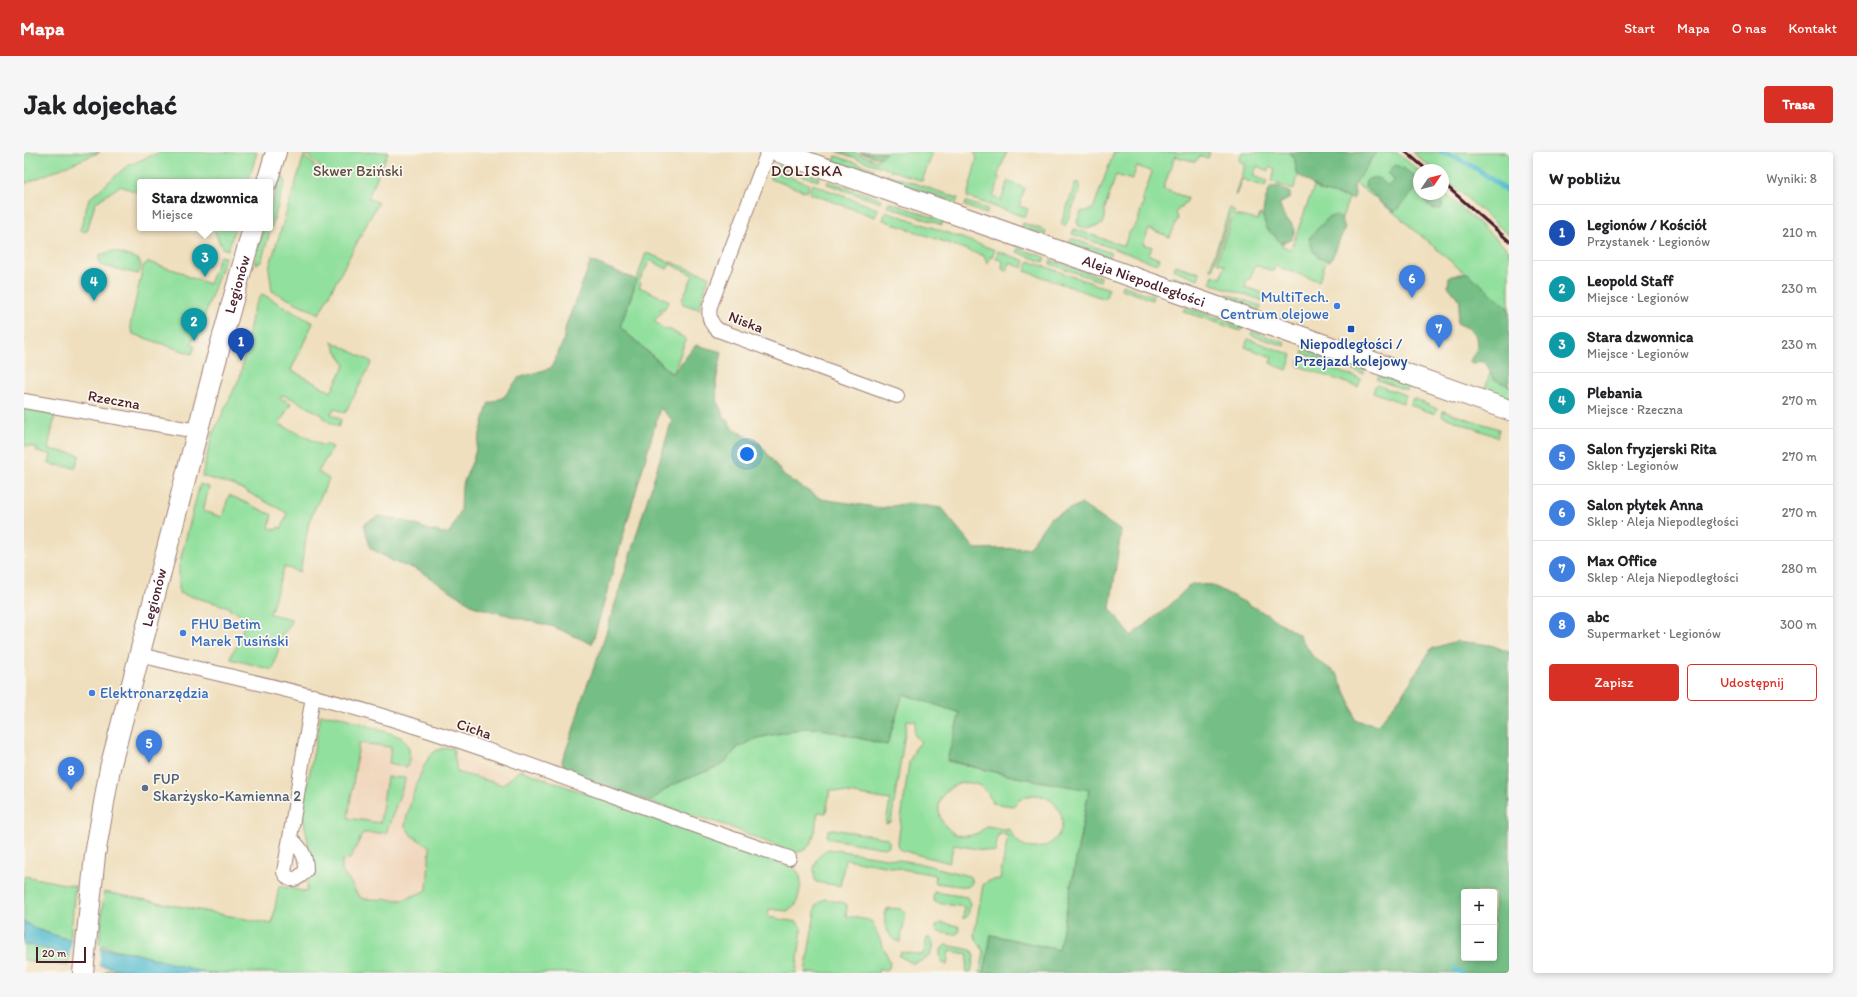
<!DOCTYPE html>
<html lang="pl">
<head>
<meta charset="utf-8">
<style>
	:root { --surface:#fff; --page:#f6f6f6; --text:#202124; --muted:#757577; --line:#e0e0e0; --accent:#d93025 }
	body { margin:0; font-family:Itim,sans-serif; background:var(--page); color:var(--text) }
	.controls { position:absolute; right:12px; bottom:12px; display:grid; overflow:hidden; border-radius:4px; box-shadow:0 2px 6px #0003 }
	.controls button { width:36px; height:36px; display:grid; place-items:center; padding:0; border:0; border-bottom:1px solid var(--line); background:var(--surface); color:var(--text); font:20px sans-serif }
	.compass { position:absolute; left:1389px; top:12px; width:36px; height:36px; border-radius:50%; background:var(--surface); box-shadow:0 2px 6px #0003; rotate:55deg }
	.scale { position:absolute; left:12px; bottom:10px; width:50px; box-sizing:border-box; padding-left:4px; border:2px solid #4a1f2b; border-top:0; font-size:11px; line-height:14px; white-space:nowrap; color:#4a1f2b; -webkit-text-stroke:3px #fbf7ec; paint-order:stroke }
	.you { position:absolute; left:723px; top:302px; width:14px; height:14px; margin:-10px; border:3px solid #fff; border-radius:50%; background:#1a73e8; box-shadow:0 0 0 6px #1a73e833 }
	.badge { display:grid; place-items:center; width:26px; height:26px; border-radius:50%; background:var(--accent); color:#fff; font-size:13px; font-weight:700 }
	.pin { position:absolute; translate:-50% -33px; filter:drop-shadow(0 1px 2px #0008) }
	.pin::after { content:''; position:absolute; top:21px; width:14px; height:12px; background:inherit; clip-path:polygon(0 0,100% 0,50% 100%) }
	.popup { position:absolute; left:113px; top:27px; width:136px; height:52px; box-sizing:border-box; display:grid; place-content:center; border-radius:4px; background:var(--surface); filter:drop-shadow(0 1px 3px #0005); font-size:13px; white-space:nowrap; color:var(--muted) }
	.popup b { font-size:15px; color:var(--text) }
	.popup::after { content:''; position:absolute; left:50%; top:100%; margin-left:-8px; border:8px solid transparent; border-top-color:var(--surface) }
	.list { margin:0; padding:0; list-style:none }
	h2 { display:flex; justify-content:space-between; align-items:center; height:52px; margin:0; padding:0 16px; font-size:17px }
	h2 small { font-size:13px; font-weight:400; color:var(--muted) }
	.list li { display:grid; grid-template-columns:26px 1fr auto; gap:12px; align-items:center; box-sizing:border-box; height:56px; padding:0 16px; border-top:1px solid var(--line) }
	.list b { display:block; font-size:15px; white-space:nowrap }
	.list p { margin:0; font-size:13px; white-space:nowrap; color:var(--muted) }
	.list em { font-size:13px; font-style:normal; color:var(--muted) }
	.actions { display:flex; gap:8px; padding:12px 16px }
	.actions a { flex:1; padding:9px 0; border:1px solid var(--accent); border-radius:4px; text-align:center; font-size:14px; color:var(--accent) }
	.actions .main { background:var(--accent); color:#fff }
	.map { position:relative; flex:none; width:1485px; height:821px; overflow:hidden; border-radius:4px }
	header { display:flex; align-items:center; gap:24px; box-sizing:border-box; height:56px; padding:0 20px; background:var(--accent); color:#fff }
	header strong { font-size:19px }
	nav { display:flex; gap:22px; margin-inline-start:auto; font-size:14px }
	.intro { display:flex; align-items:center; justify-content:space-between; box-sizing:border-box; height:96px; padding:0 24px }
	h1 { margin:0; font-size:28px }
	.button { padding:10px 18px; border-radius:4px; background:var(--accent); color:#fff; font-size:14px; font-weight:700 }
	main { display:flex; gap:24px; padding:0 24px }
	aside { flex:1; background:var(--surface); border-radius:4px; box-shadow:0 2px 6px #0003 }
	.map>svg:first-child { display:block }
</style>
</head>
<body>
<header>
<strong>Mapa</strong>
<nav><a>Start</a><a>Mapa</a><a>O nas</a><a>Kontakt</a></nav>
</header>
<div class="intro"><h1>Jak dojechać</h1><a class="button">Trasa</a></div>
<main>
<div class="map">
<svg width="1485" height="821" viewBox="0 0 1485 821">
	<rect width="100%" height="100%" fill="#fbf7ec"/>
	<filter id="ink" filterUnits="userSpaceOnUse"><feTurbulence type="fractalNoise" baseFrequency=".025" numOctaves="2"/><feDisplacementMap in="SourceGraphic" scale="8" xChannelSelector="R" yChannelSelector="G"/><feConvolveMatrix kernelMatrix="1 2 1 2 8 2 1 2 1" color-interpolation-filters="sRGB"/></filter>
	<filter id="wash" filterUnits="userSpaceOnUse"><feTurbulence type="fractalNoise" baseFrequency=".012" numOctaves="4" result="noise"/><feDisplacementMap in="SourceGraphic" scale="16" xChannelSelector="R" yChannelSelector="G"/><feGaussianBlur stdDeviation="0.9" result="paint"/><feColorMatrix in="noise" values="0 0 0 0 0 0 0 0 0 0 0 0 0 0 0 0 0 1.4 0 .05"/><feComposite in="paint" operator="in"/></filter>
	<g filter="url(#wash)">
		<rect width="100%" height="100%" fill="#efdfbe"/>
		<!-- built -->
		<polygon fill="#f0d6bc" points="315,564 372,585 390,608 406,614 426,603 494,628 472,774 317,753 293,727"/>
		<!-- green -->
		<g fill="#92e09e" stroke="#6e8064">
			<polygon points="0,0 76,0 0,32"/>
			<polygon points="136,0 233,0 224,30 116,30 116,41 96,34 71,51 63,79 57,80 56,79 65,47 103,14"/>
			<polygon points="274,0 364,0 344,46 354,51 295,162 248,139 245,116 280,4 294,17 304,22 283,3"/>
			<polygon points="814,0 829,0 853,9 854,5 858,5 862,0 909,0 898,29"/>
			<polygon points="950,0 983,0 973,25 976,26 969,45 977,48 984,29 1001,36 995,54 1004,57 1001,65 943,45 953,6"/>
			<polygon points="1090,0 1186,0 1184,6 1176,4 1171,10 1151,4 1139,37 1164,46 1162,51 1160,51 1158,55 1156,55 1152,61 1154,66 1146,85 1125,77 1119,92 1128,95 1125,103 1135,107 1133,112 1048,82 1050,77 1100,94 1105,81 1113,71 1120,49 1118,48 1128,20 1113,14 1108,28 1092,23 1081,56 1081,65 1079,72 1062,77 1055,74 1053,70 1057,60 1069,57"/>
			<polygon points="1218,0 1265,0 1271,7 1272,21 1275,23 1269,38 1247,29 1251,17 1246,15 1244,19 1233,14 1229,24 1243,29 1241,35 1218,27 1212,43 1211,43 1221,12 1214,9"/>
			<polygon points="1302,0 1372,0 1395,19 1395,42 1419,42 1419,40 1485,98 1485,164 1446,126 1373,63 1330,30 1332,26 1334,26"/>
			<polygon points="1388,0 1481,0 1485,3 1485,83 1419,25 1419,18 1410,18"/>
			<polygon points="812,4 850,17 848,22 810,9"/>
			<polygon points="757,12 795,25 794,29 752,15"/>
			<polygon points="751,20 785,32 783,40 746,27"/>
			<polygon points="863,22 934,46 932,51 862,26"/>
			<polygon points="256,25 260,26 261,30 237,110 233,112 230,110 240,76 246,76 246,57"/>
			<polygon points="804,29 857,47 856,51 803,32"/>
			<polygon points="1052,30 1056,32 1056,38 1041,74 1037,72"/>
			<polygon points="788,32 854,57 851,65 785,41"/>
			<polygon points="1290,34 1297,39 1325,46 1295,129 1251,114 1249,119 1231,113 1226,127 1223,127 1221,135 1242,142 1240,149 1186,131 1189,123 1197,126 1201,113 1193,110 1207,67 1211,63 1234,68 1236,62 1238,63 1244,78 1251,83 1256,91 1260,90 1258,94 1267,97"/>
			<polygon points="865,50 919,69 918,73 863,54"/>
			<polygon points="942,50 964,57 962,62 941,54"/>
			<polygon points="1206,55 1211,60 1205,66 1188,118 1186,117"/>
			<polygon points="862,59 971,98 968,105 966,105 963,112 960,104 859,68"/>
			<polygon points="999,71 1022,79 1021,83 998,75"/>
			<polygon points="189,76 211,76 204,98 198,96"/>
			<polygon points="1047,86 1087,101 1086,106 1045,91"/>
			<polygon points="994,96 1021,105 1019,110 993,100"/>
			<polygon points="89,99 114,107 117,113 114,122 76,113 75,103"/>
			<polygon points="974,99 1001,109 999,116 986,111 982,119 978,117 979,109 972,106"/>
			<polygon points="622,101 685,124 675,157 659,152 658,148 669,123 646,112 643,117 626,108 615,129 617,131 615,135 646,149 639,158 637,156 636,158 638,160 630,169 641,178 643,176 662,187 649,222 596,175"/>
			<polygon points="196,104 201,105 173,186 170,185 167,192 171,194 168,202 109,182 106,174 119,114 124,110 160,121 162,124 185,132"/>
			<polygon points="1027,108 1077,125 1076,129 1026,112"/>
			<polygon points="1005,109 1085,137 1081,147 1001,119"/>
			<polygon points="1151,113 1176,121 1174,127 1150,118"/>
			<polygon points="1148,123 1171,132 1169,136 1147,127"/>
			<polygon points="1098,133 1129,144 1128,148 1097,137"/>
			<path d="M238 142 289 171 267 218 307 240 321 213 307 189 348 210 321 261 310 256 307 262 317 268 314 275 299 266 300 264 267 246 258 243 256 246 267 251 255 272 300 294 302 292 309 295 294 320 305 327 285 369 276 420 260 415 246 462 267 467 266 474 258 483 249 518 207 507C209 496 209 500 214 493 217 487 221 470 218 464 215 460 210 459 206 458L205 455 155 441V413L176 332 185 335 179 359 198 365 205 343 248 363 245 376 253 378 254 375 258 376 263 361 212 334 178 324 188 283 216 225 230 155Z"/>
			<polygon points="1203,142 1237,154 1236,158 1202,146"/>
			<polygon points="1161,155 1219,175 1217,179 1159,159"/>
			<polygon points="1228,179 1261,191 1260,194 1227,183"/>
			<polygon points="1224,187 1268,203 1263,218 1246,211 1248,205 1221,195"/>
			<polygon points="1280,197 1340,218 1339,222 1278,201"/>
			<polygon points="1276,206 1337,227 1334,235 1274,214"/>
			<polygon points="1466,221 1485,228 1485,247 1461,238"/>
			<polygon points="1355,224 1384,234 1383,238 1353,228"/>
			<polygon points="1352,233 1382,243 1379,251 1349,240"/>
			<polygon points="1389,246 1413,257 1411,262 1386,253"/>
			<polygon points="0,256 31,263 24,297 56,303 51,316 25,312 27,302 13,300 13,296 0,293"/>
			<polygon points="1419,259 1475,277 1473,285 1418,264"/>
			<path d="M879 542 936 561 923 609 992 625 1065 637 1035 798 968 783 960 821H956L960 800 950 783 959 733 964 729 976 727 984 684 980 683 981 677 986 678C990 688 998 695 1009 696 1016 696 1024 694 1029 689 1056 665 1017 623 989 654L968 651C957 612 901 635 918 669 922 675 927 681 934 683 945 686 955 682 963 674L979 677 977 683 974 682 971 700 930 693 925 711C915 707 880 701 875 696L874 690 885 611 891 597 897 590 890 582 892 569 883 568 867 670 862 672 866 648 806 638 802 661 794 660C790 679 792 702 767 700L704 674 625 650 648 633 698 613 714 595 734 586 781 576H794L863 593Z"/>
			<path d="M297 563 315 564 377 585C387 595 387 602 383 615L365 611 367 595 335 591 324 666 356 671 363 625 382 626 362 681H339L326 707 318 708V720L327 731 333 742 339 747 380 748 403 738 406 695 388 684 381 674C383 659 398 609 409 601 415 596 422 596 429 596L433 620 479 633 496 618 770 716C782 725 775 741 772 753L763 759 745 757 744 765 773 770 778 776 772 821H182L75 793 80 740 248 772 255 734 283 740 284 690 278 659Z"/>
			<polygon points="809,677 862,686 865,689 865,694 860,696 807,687 803,685 803,682 805,678"/>
			<path d="M805 697 894 711 945 724 948 727V731L944 735 911 731 912 723 821 707 816 734 792 730C787 718 792 701 805 697Z"/>
			<polygon points="0,724 51,734 44,814 0,808"/>
			<polygon points="910,740 943,745 946,752 944,764 939,767 940,755 913,751 909,748"/>
			<polygon points="801,747 821,751 823,754 822,764 845,768 848,770 866,810 865,816 861,818 855,817 854,821 781,821 792,754 795,750"/>
			<path d="M864 756 877 757 882 762 876 790C865 788 855 766 864 756Z"/>
			<polygon points="917,771 934,774 936,777 935,780 931,783 915,780 912,778 912,774"/>
			<path d="M903 786 907 787C915 800 899 811 888 811L875 804 877 800 899 803Z"/>
			<path d="M922 793 947 798 950 804 947 821H942L944 802 925 799 923 813 918 810C914 804 916 796 922 793Z"/>
		</g>
		<!-- forest -->
		<g fill="#75be85" stroke="#606e58" fill-rule="evenodd">
			<polygon points="835,0 862,0 858,5 850,5"/>
			<polygon points="1265,0 1353,0 1330,33 1331,43 1329,47 1297,39 1275,23 1272,21 1271,7"/>
			<path d="M1371 13 1379 16 1395 27V39L1392 37 1371 60 1359 52 1341 34 1342 29C1352 22 1356 27 1364 34L1370 28 1364 20Z"/>
			<path d="M1255 34 1266 41V46L1255 52 1261 66 1268 72 1271 78 1267 88 1256 91C1253 85 1249 83 1245 79 1234 65 1241 50 1246 35Z"/>
			<polygon points="1399,42 1414,42 1419,50 1417,57 1410,57 1403,52"/>
			<path d="M1311 63 1318 68 1321 76C1315 87 1313 98 1306 109L1296 107 1289 99 1285 86 1304 66Z"/>
			<path d="M567 109 613 128 596 175 648 222 672 193 698 200 692 230 693 250 700 264 709 277 736 292 760 324 797 347 858 356 884 351 917 356 951 397 1005 396 1026 366 1057 352 1097 379 1086 456 1107 484 1144 455 1167 432 1188 433 1237 459 1275 483 1289 505 1313 522 1326 550 1331 568 1354 573 1379 542 1407 497 1432 489 1467 493 1485 500V821H960L967 783 1035 798 1065 638 992 625 923 608 936 561 879 542 863 593 794 576H781L734 586 714 595 698 613 648 633 625 650 541 619 538 609 549 579 559 544 577 497 648 268 636 256 568 492 530 475 452 455 392 417 372 411 346 396 340 372 354 364 381 369 405 378 425 382 437 358 438 334 449 308 464 252 480 245 494 226 527 216 539 190 542 173ZM1440 740H1470V806H1440Z"/>
			<polygon points="1435,122 1445,122 1485,157 1485,234 1469,227 1462,211 1455,209 1448,212 1446,209 1453,196 1452,184 1444,176 1433,171 1436,149 1424,134 1425,125"/>
			<polygon points="99,816 116,817 132,821 81,821 83,818"/>
		</g>
		<!-- water -->
		<path fill="#54bdd0" stroke="#4f6e7e" d="M0 769 9 776 46 788 82 797 106 800 176 819H180V821H192C136 821 80 821 29 799 22 796 15 797 9 793L2 794 0 789Z"/>
		<!-- pier -->
		<polygon fill="#efdfbe" points="48,787 77,793 75,816 45,808"/>
		<g fill="none" stroke-linecap="round" stroke-linejoin="round">
			<!-- stream -->
			<g stroke="#54bdd0" stroke-width="5">
				<path d="M1417 0C1444 9 1463 23 1485 41"/>
				<polyline points="1431,817 1437,821"/>
			</g>
		</g>
	</g>
	<g filter="url(#ink)">
		<g fill="none" stroke-linecap="round" stroke-linejoin="round">
			<defs>
				<g id="street">
					<path d="M744 0 686 154C684 164 686 172 694 178L873 244"/>
					<polyline points="0,249 173,279"/>
					<path d="M116 503C193 522 272 538 348 561 490 603 626 660 765 706"/>
					<path d="M266 686 260 720C266 732 275 727 282 718 282 703 277 696 266 686L289 544"/>
				</g>
				<g id="secondary">
					<path id="s1" d="M755 0 1485 258"/>
					<polyline points="243,30 252,0"/>
					<path id="s2" d="M59 821 71 703 86 616 190 216 229 76"/>
				</g>
			</defs>
			<!-- street casing -->
			<use href="#street" stroke="#9c7f74" stroke-width="16"/>
			<!-- secondary casing -->
			<use href="#secondary" stroke="#9c7f74" stroke-width="22"/>
			<!-- street -->
			<use href="#street" stroke="#fff" stroke-width="14"/>
			<!-- secondary -->
			<use href="#secondary" stroke="#fff" stroke-width="20"/>
			<!-- rail -->
			<g stroke="#4a1f2b" stroke-width="3">
				<polyline points="1382,0 1403,18"/>
				<polyline points="1419,31 1485,89"/>
			</g>
		</g>
	</g>
	<!-- markers -->
	<g fill="#3f7fe0" stroke="#fbf7ec" stroke-width="1.5">
		<circle cx="1313" cy="154" r="4"/>
		<circle cx="159" cy="481" r="4"/>
		<circle cx="68" cy="541" r="4"/>
	</g>
	<rect fill="#1a4fb4" stroke="#fbf7ec" stroke-width="1.5" x="1323" y="173" width="8" height="8" rx="2"/>
	<circle fill="#5c6f8a" stroke="#fbf7ec" stroke-width="1.5" cx="121" cy="636" r="4"/>
	<g text-anchor="middle" stroke-width="3.5" stroke-linejoin="round" paint-order="stroke">
		<!-- park labels -->
		<g font-size="15" fill="#5c4f48" stroke="#fbf7ec">
			<text x="334" y="24">Skwer Bziński</text>
		</g>
		<!-- street labels -->
		<g font-size="15" fill="#4a1f2b" stroke="#fbf7ec">
			<text dy="5" stroke="none"><textPath href="#s1" startOffset="387">Aleja Niepodległości</textPath></text>
			<text dy="5" stroke="none"><textPath href="#s2" startOffset="707">Legionów</textPath></text>
			<text transform="translate(722 170) rotate(21)" y="5">Niska</text>
			<text transform="translate(90 248) rotate(10)" y="5">Rzeczna</text>
			<text dy="5" stroke="none"><textPath href="#s2" startOffset="383">Legionów</textPath></text>
			<text transform="translate(450 577) rotate(19)" y="5">Cicha</text>
		</g>
		<!-- shop labels -->
		<g font-size="15" fill="#366cbe" stroke="#fbf7ec" text-anchor="start">
			<text x="1305" y="150" text-anchor="end">MultiTech.<tspan x="1305" dy="17">Centrum olejowe</tspan></text>
			<text x="167" y="477">FHU Betim<tspan x="167" dy="17">Marek Tusiński</tspan></text>
			<text x="76" y="546">Elektronarzędzia</text>
		</g>
		<!-- transit labels -->
		<g font-size="15" fill="#164399" stroke="#fbf7ec">
			<text x="1327" y="197">Niepodległości /<tspan x="1327" dy="17">Przejazd kolejowy</tspan></text>
		</g>
		<!-- service labels -->
		<g font-size="15" fill="#4e5e75" stroke="#fbf7ec" text-anchor="start">
			<text x="129" y="632">FUP<tspan x="129" dy="17">Skarżysko-Kamienna 2</tspan></text>
		</g>
		<!-- neighbourhood labels -->
		<g font-size="16" letter-spacing="1" fill="#4a1f2b" stroke="#fbf7ec">
			<text x="783" y="24">DOLISKA</text>
		</g>
	</g>
</svg>
<div class="controls">
<button>+</button>
<button>−</button>
</div>
<svg class="compass" viewBox="-18 -18 36 36"><path d="M0-13l5 13h-10z" fill="#e53935"/><path d="M0 13l5-13h-10z" fill="#757577"/></svg>
<div class="scale">20 m</div>
<div class="you"></div>
<div class="pin badge" style="left:217px;top:209px;background:#1a4fb4">1</div>
<div class="pin badge" style="left:170px;top:189px;background:#0f9aa8">2</div>
<div class="pin badge" style="left:181px;top:125px;background:#0f9aa8">3</div>
<div class="popup"><b>Stara dzwonnica</b>Miejsce</div>
<div class="pin badge" style="left:70px;top:149px;background:#0f9aa8">4</div>
<div class="pin badge" style="left:125px;top:611px;background:#3f7fe0">5</div>
<div class="pin badge" style="left:1388px;top:146px;background:#3f7fe0">6</div>
<div class="pin badge" style="left:1415px;top:196px;background:#3f7fe0">7</div>
<div class="pin badge" style="left:47px;top:638px;background:#3f7fe0">8</div>
</div>
<aside>
<h2>W pobliżu<small>Wyniki: 8</small></h2>
<ul class="list">
<li><span class="badge" style="background:#1a4fb4">1</span><div><b>Legionów / Kościół</b><p>Przystanek · Legionów</p></div><em>210 m</em></li>
<li><span class="badge" style="background:#0f9aa8">2</span><div><b>Leopold Staff</b><p>Miejsce · Legionów</p></div><em>230 m</em></li>
<li><span class="badge" style="background:#0f9aa8">3</span><div><b>Stara dzwonnica</b><p>Miejsce · Legionów</p></div><em>230 m</em></li>
<li><span class="badge" style="background:#0f9aa8">4</span><div><b>Plebania</b><p>Miejsce · Rzeczna</p></div><em>270 m</em></li>
<li><span class="badge" style="background:#3f7fe0">5</span><div><b>Salon fryzjerski Rita</b><p>Sklep · Legionów</p></div><em>270 m</em></li>
<li><span class="badge" style="background:#3f7fe0">6</span><div><b>Salon płytek Anna</b><p>Sklep · Aleja Niepodległości</p></div><em>270 m</em></li>
<li><span class="badge" style="background:#3f7fe0">7</span><div><b>Max Office</b><p>Sklep · Aleja Niepodległości</p></div><em>280 m</em></li>
<li><span class="badge" style="background:#3f7fe0">8</span><div><b>abc</b><p>Supermarket · Legionów</p></div><em>300 m</em></li>
</ul>
<div class="actions"><a class="main">Zapisz</a><a>Udostępnij</a></div>
</aside>
</main>
</body>
</html>
